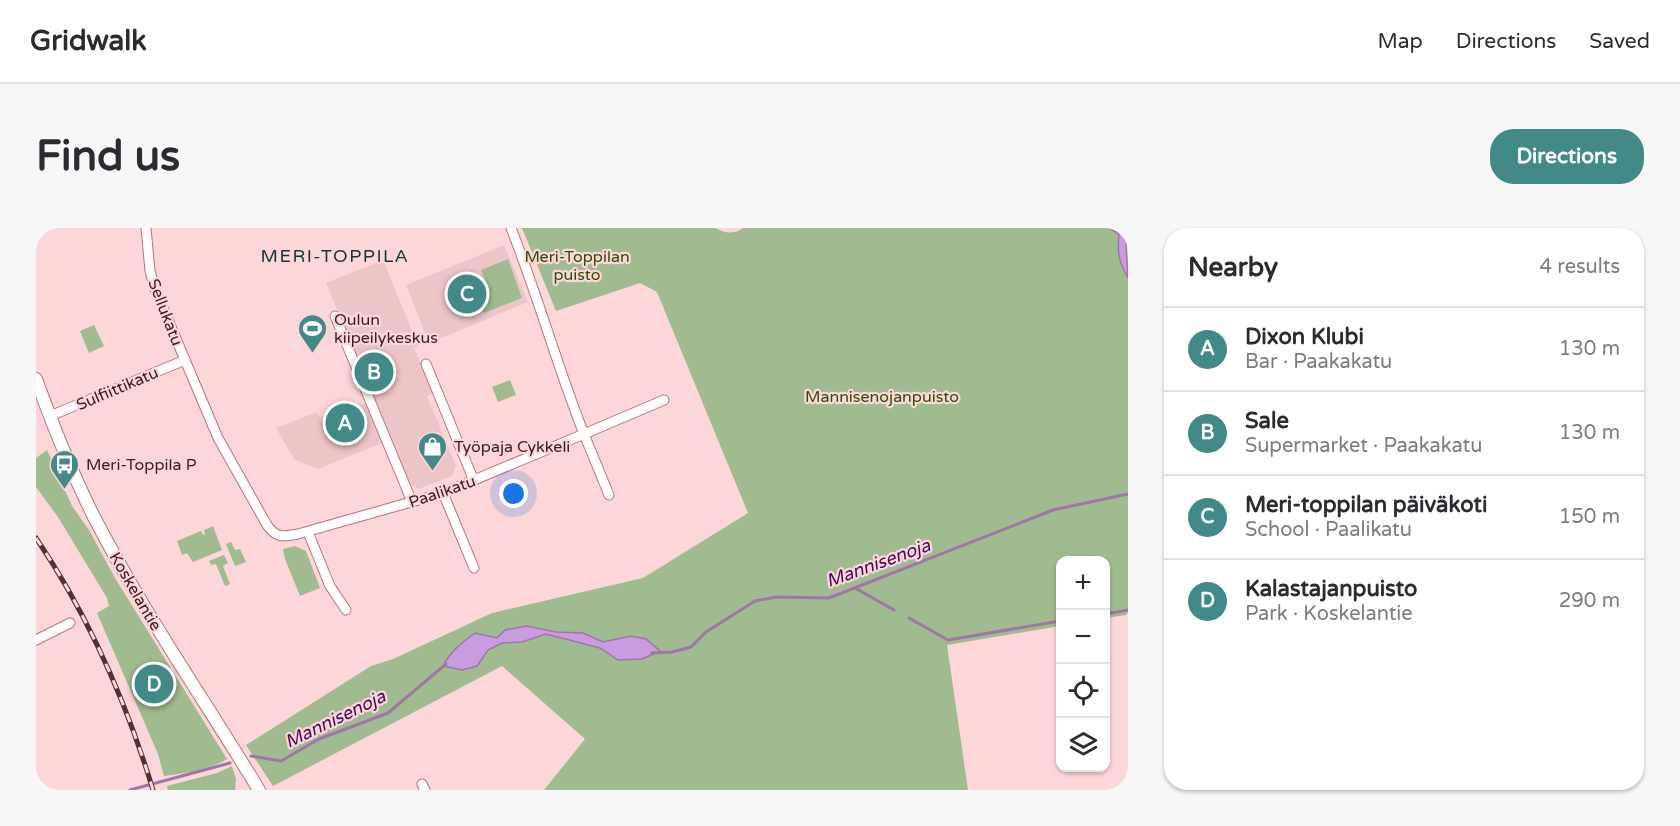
<!DOCTYPE html>
<html lang="en">
<head>
<meta charset="utf-8">
<style>
	:root { --surface:#fff; --page:#f7f7f7; --text:#2b2b33; --muted:#7c7c81; --line:#e1e1e2; --accent:#428a88 }
	body { margin:0; font-family:"Varela Round",sans-serif; background:var(--page); color:var(--text) }
	.controls { position:absolute; right:18px; bottom:18px; display:grid; overflow:hidden; border-radius:12px; box-shadow:0 2px 4px #0004 }
	.controls button { width:54px; height:54px; display:grid; place-items:center; padding:0; border:0; border-bottom:2px solid var(--line); background:var(--surface); color:var(--text); font:30px sans-serif }
	.you { position:absolute; left:478px; top:266px; width:21px; height:21px; margin:-15px; border:4px solid #fff; border-radius:50%; background:#1a73e8; box-shadow:0 0 0 9px #1a73e833 }
	.badge { display:grid; place-items:center; width:39px; height:39px; border-radius:50%; background:var(--accent); color:#fff; font-size:20px; font-weight:700 }
	.pin { position:absolute; translate:-50% -50%; border:3px solid #fff; box-shadow:0 2px 6px #0006 }
	.list { margin:0; padding:0; list-style:none }
	h2 { display:flex; justify-content:space-between; align-items:center; height:78px; margin:0; padding:0 24px; font-size:26px }
	h2 small { font-size:20px; font-weight:400; color:var(--muted) }
	.list li { display:grid; grid-template-columns:39px 1fr auto; gap:18px; align-items:center; box-sizing:border-box; height:84px; padding:0 24px; border-top:2px solid var(--line) }
	.list b { display:block; font-size:22px; white-space:nowrap }
	.list p { margin:0; font-size:20px; white-space:nowrap; color:var(--muted) }
	.list em { font-size:20px; font-style:normal; color:var(--muted) }
	.icon { flex:none; width:33px; height:33px; fill:none; stroke:currentColor; stroke-width:2; stroke-linecap:round; stroke-linejoin:round }
	.map { position:relative; flex:none; width:1092px; height:562px; overflow:hidden; border-radius:24px }
	header { display:flex; align-items:center; gap:36px; box-sizing:border-box; height:84px; padding:0 30px; background:var(--surface); border-bottom:2px solid var(--line) }
	header strong { font-size:28px }
	nav { display:flex; gap:33px; margin-inline-start:auto; font-size:21px }
	.intro { display:flex; align-items:center; justify-content:space-between; box-sizing:border-box; height:144px; padding:0 36px }
	h1 { margin:0; font-size:42px }
	.button { padding:15px 27px; border-radius:24px; background:var(--accent); color:#fff; font-size:21px; font-weight:700 }
	main { display:flex; gap:36px; padding:0 36px }
	aside { flex:1; background:var(--surface); border-radius:24px; box-shadow:0 2px 4px #0004 }
	.map>svg:first-child { display:block }
</style>
</head>
<body>
<header>
<strong>Gridwalk</strong>
<nav><a>Map</a><a>Directions</a><a>Saved</a></nav>
</header>
<div class="intro"><h1>Find us</h1><a class="button">Directions</a></div>
<main>
<div class="map">
<svg width="1092" height="562" viewBox="0 0 1092 562">
	<rect width="100%" height="100%" fill="#fcd6d8"/>
	<!-- built -->
	<g fill="#eec5c7">
		<polygon points="468,17 492,74 393,115 370,57"/>
		<polygon points="347,32 382,117 378,120 397,165 391,168 420,238 416,248 382,261 373,255 290,55"/>
		<polygon points="330,175 346,215 282,241 258,231 240,200 281,184 286,193"/>
	</g>
	<!-- green -->
	<g fill="#a1bb91" fill-rule="evenodd">
		<path d="M486 0H679C688 5 698 7 707 0H1073L1084 6C1081 25 1083 34 1092 50V384L1090 387 1070 390V332H1024V398L911 417 932 562H508L549 511 466 438 237 558 210 517 335 438 357 431 456 385 607 350 712 285 621 64 604 55 520 83ZM487 402 543 410 606 431 582 432 564 420 510 406 486 414 466 415 452 422Z"/>
		<polygon points="472,31 486,70 448,85 439,64 452,58 445,42"/>
		<polygon points="58,97 68,118 53,125 44,103"/>
		<polygon points="474,152 480,167 462,174 456,159"/>
		<path d="M11 222 36 278 53 302 79 350 191 531C171 543 150 545 128 548L122 526 61 385 73 378 71 370 22 289 0 259V230Z"/>
		<polygon points="177,298 186,322 157,334 151,325 146,327 141,313 165,303 167,307 169,306 168,302"/>
		<polygon points="195,314 199,322 204,321 210,334 199,338 190,316"/>
		<polygon points="259,318 270,323 284,360 264,368 249,331 247,321"/>
		<polygon points="188,327 192,335 187,338 194,356 189,358 180,336 175,337 173,333"/>
		<polygon points="196,538 200,551 199,562 132,562 131,558 181,545"/>
	</g>
	<!-- water -->
	<g fill="#c89cde" stroke="#9f76a5" stroke-width="1.5">
		<path d="M1073 0H1092V13L1090 17 1092 50C1083 34 1081 25 1083 6Z"/>
		<path d="M491 398 520 404 547 405 567 414 595 408 610 411 624 423 606 431 582 432 564 420 510 406 486 414 466 415 452 422 441 438 426 442 407 438C415 423 425 415 439 405L461 410 469 402Z"/>
	</g>
	<g fill="none" stroke-linecap="round" stroke-linejoin="round">
		<!-- stream -->
		<g stroke="#9f76a5" stroke-width="3">
			<polyline points="819,360 858,382"/>
			<polyline points="1070,386 1092,382"/>
			<polyline points="873,390 912,412 1024,393"/>
			<polyline points="616,425 636,424 655,419 670,404 719,373 740,369 793,370 1017,282 1092,266"/>
			<polyline points="215,528 245,533 283,511 352,485 410,436"/>
			<polyline points="94,562 194,535"/>
		</g>
		<defs>
			<g id="minor">
				<path d="M110 0 114 43 119 61 182 210 231 297C240 310 247 309 262 306L407 265 548 206C521 138 502 68 475 0"/>
				<polyline points="299,88 376,274"/>
				<polyline points="390,136 438,253"/>
				<polyline points="14,188 149,132"/>
				<polyline points="407,265 438,340"/>
				<polyline points="573,267 548,206 628,172"/>
				<polyline points="272,304 294,358 310,382"/>
				<polyline points="0,412 34,395"/>
				<polyline points="386,556 389,562"/>
			</g>
			<path id="major" d="M0 151C17 198 36 245 58 289 107 384 168 471 223 562"/>
		</defs>
		<!-- minor casing -->
		<use href="#minor" stroke="#c26e77" stroke-width="11"/>
		<!-- major casing -->
		<use href="#major" stroke="#c26e77" stroke-width="14"/>
		<!-- minor -->
		<use href="#minor" stroke="#fff" stroke-width="9"/>
		<!-- major -->
		<use href="#major" stroke="#fff" stroke-width="12"/>
		<defs>
			<path id="rail" d="M0 310C52 387 90 473 117 562"/>
		</defs>
		<!-- rail casing -->
		<use href="#rail" stroke="#523034" stroke-width="5"/>
		<!-- rail -->
		<use href="#rail" stroke="#fcd6d8" stroke-width="3" stroke-dasharray="9" stroke-linecap="butt"/>
	</g>
	<!-- icons -->
	<defs>
		<symbol id="stadium-pin" viewBox="-11 -11 22 30"><path d="M0 17L-7.5 6A9.5 9.5 0 1 1 7.5 6Z" fill="#428a88" stroke="#fcd6d8"/><path d="M0-5a6.5 5 0 1 0 0 10a6.5 5 0 1 0 0-10ZM-3.5-1.8h7v3.6h-7Z" fill="#fff"/></symbol>
		<symbol id="shop-pin" viewBox="-11 -11 22 30"><path d="M0 17L-7.5 6A9.5 9.5 0 1 1 7.5 6Z" fill="#428a88" stroke="#fcd6d8"/><path d="M-5-2.5h2.3a2.7 3.5 0 0 1 5.4 0H5L5.5 6h-11ZM-1.5-2.5h3a1.5 2.3 0 0 0-3 0Z" fill="#fff"/></symbol>
		<symbol id="bus-pin" viewBox="-11 -11 22 30"><path d="M0 17L-7.5 6A9.5 9.5 0 1 1 7.5 6Z" fill="#428a88" stroke="#fcd6d8"/><path d="M-5-6H5V4H4V6H2V4H-2V6H-4V4H-5ZM-3.5-4V0h7V-4ZM-3.5 1.2v1.5H-2V1.2ZM2 1.2v1.5H3.5V1.2Z" fill="#fff"/></symbol>
	</defs>
	<g fill-rule="evenodd">
		<use href="#stadium-pin" x="260" y="84" width="33" height="45"/>
		<use href="#shop-pin" x="380" y="202" width="33" height="45"/>
		<use href="#bus-pin" x="12" y="220" width="33" height="45"/>
	</g>
	<g text-anchor="middle" stroke-width="4.5" stroke-linejoin="round" paint-order="stroke">
		<!-- park labels -->
		<g font-size="16" fill="#294f03" stroke="#fcd6d8">
			<text x="541" y="34">Meri-Toppilan<tspan x="541" dy="18">puisto</tspan></text>
			<text x="846" y="174">Mannisenojanpuisto</text>
		</g>
		<!-- street labels -->
		<g font-size="16" fill="#3e1c20" stroke="#fcd6d8">
			<text transform="translate(130 84) rotate(69)" y="6">Sellukatu</text>
			<text transform="translate(81 160) rotate(-23)" y="6">Sulfiittikatu</text>
			<text transform="translate(406 263) rotate(-19)" y="6">Paalikatu</text>
			<text transform="translate(100 363) rotate(60)" y="6">Koskelantie</text>
		</g>
		<!-- poi labels -->
		<g font-size="16" fill="#3e1c20" stroke="#fcd6d8" text-anchor="start">
			<text x="298" y="97">Oulun<tspan x="298" dy="18">kiipeilykeskus</tspan></text>
			<text x="418" y="224">Työpaja Cykkeli</text>
			<text x="50" y="242">Meri-Toppila P</text>
		</g>
		<!-- neighbourhood labels -->
		<g font-size="18" letter-spacing="1.5" fill="#113434" stroke="#fcd6d8">
			<text x="299" y="34">MERI-TOPPILA</text>
		</g>
		<!-- water labels -->
		<g font-size="18" font-style="italic" fill="#450b5c" stroke="#fcd6d8">
			<text transform="translate(842 335) rotate(-20)" y="6">Mannisenoja</text>
			<text transform="translate(299 491) rotate(-26)" y="6">Mannisenoja</text>
		</g>
	</g>
</svg>
<div class="controls">
<button>+</button>
<button>−</button>
<button><svg class="icon" aria-label="locate" viewBox="0 0 24 24"><circle cx="12" cy="12" r="6"/><path d="M12 2v4M12 18v4M2 12h4M18 12h4"/></svg></button>
<button><svg class="icon" aria-label="layers" viewBox="0 0 24 24"><path d="M12 4l9 5-9 5-9-5zM3 14l9 5 9-5"/></svg></button>
</div>
<div class="you"></div>
<div class="pin badge" style="left:309px;top:195px">A</div>
<div class="pin badge" style="left:338px;top:144px">B</div>
<div class="pin badge" style="left:431px;top:66px">C</div>
<div class="pin badge" style="left:118px;top:456px">D</div>
</div>
<aside>
<h2>Nearby<small>4 results</small></h2>
<ul class="list">
<li><span class="badge">A</span><div><b>Dixon Klubi</b><p>Bar · Paakakatu</p></div><em>130 m</em></li>
<li><span class="badge">B</span><div><b>Sale</b><p>Supermarket · Paakakatu</p></div><em>130 m</em></li>
<li><span class="badge">C</span><div><b>Meri-toppilan päiväkoti</b><p>School · Paalikatu</p></div><em>150 m</em></li>
<li><span class="badge">D</span><div><b>Kalastajanpuisto</b><p>Park · Koskelantie</p></div><em>290 m</em></li>
</ul>
</aside>
</main>
</body>
</html>
